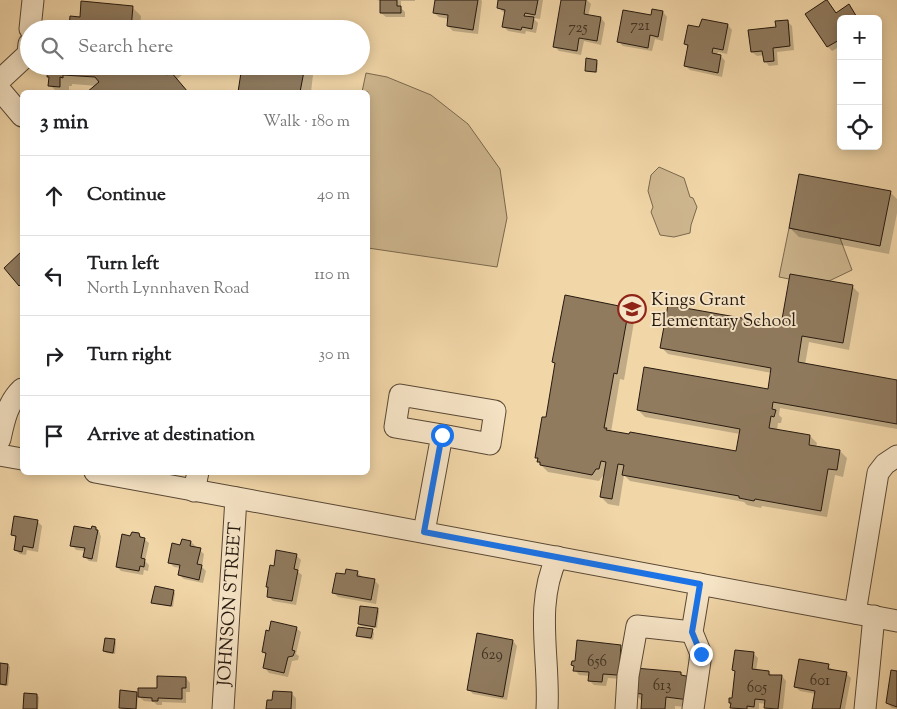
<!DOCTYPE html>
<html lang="en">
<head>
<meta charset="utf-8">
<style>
	:root { --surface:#fff; --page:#f2f2f2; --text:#202124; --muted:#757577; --line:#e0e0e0 }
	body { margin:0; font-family:"Sorts Mill Goudy",serif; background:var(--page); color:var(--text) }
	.controls { position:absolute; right:15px; top:15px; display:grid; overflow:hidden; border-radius:8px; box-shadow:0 2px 12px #0003 }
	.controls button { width:45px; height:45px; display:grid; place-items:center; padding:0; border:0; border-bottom:1px solid var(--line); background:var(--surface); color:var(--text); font:25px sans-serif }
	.stop { position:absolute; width:15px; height:15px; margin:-11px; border:4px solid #1a73e8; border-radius:50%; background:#fff }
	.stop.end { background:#1a73e8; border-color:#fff; box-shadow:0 1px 5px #0008 }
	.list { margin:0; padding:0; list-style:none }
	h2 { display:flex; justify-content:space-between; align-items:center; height:65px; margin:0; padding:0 20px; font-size:21px }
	h2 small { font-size:16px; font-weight:400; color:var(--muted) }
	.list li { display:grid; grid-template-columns:32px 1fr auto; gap:15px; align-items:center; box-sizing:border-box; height:80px; padding:0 20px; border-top:1px solid var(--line) }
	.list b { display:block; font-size:19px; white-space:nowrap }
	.list p { margin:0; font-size:16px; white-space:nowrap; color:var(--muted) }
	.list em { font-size:16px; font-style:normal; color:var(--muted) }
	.icon { flex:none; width:28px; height:28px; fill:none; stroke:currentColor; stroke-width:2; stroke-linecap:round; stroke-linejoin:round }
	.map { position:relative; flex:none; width:897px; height:709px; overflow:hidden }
	.search { position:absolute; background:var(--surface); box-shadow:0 2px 12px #0003; left:20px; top:20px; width:350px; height:55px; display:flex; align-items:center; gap:12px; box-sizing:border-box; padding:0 18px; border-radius:28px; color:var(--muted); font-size:19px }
	.panel { position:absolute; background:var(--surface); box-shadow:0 2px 12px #0003; left:20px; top:90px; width:350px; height:385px; border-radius:8px }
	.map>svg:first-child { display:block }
</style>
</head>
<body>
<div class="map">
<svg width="897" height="709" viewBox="0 0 897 709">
	<rect width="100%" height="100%" fill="#f1d6a8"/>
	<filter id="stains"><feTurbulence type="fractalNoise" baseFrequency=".004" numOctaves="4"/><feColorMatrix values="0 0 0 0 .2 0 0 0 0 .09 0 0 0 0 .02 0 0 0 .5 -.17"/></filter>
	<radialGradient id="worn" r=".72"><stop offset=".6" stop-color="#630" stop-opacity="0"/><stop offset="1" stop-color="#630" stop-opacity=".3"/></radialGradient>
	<!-- green -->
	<g fill="#ceb68e" stroke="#7a684e">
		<polygon points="366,73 387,77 431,95 468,124 500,169 507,218 497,267 368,248 368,92 362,92"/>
		<polygon points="659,167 684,178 690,197 693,198 697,207 691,225 690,233 674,237 660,235 651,212 653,207 648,191 651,175"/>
		<polygon points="789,228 840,238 852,270 829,281 789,279 779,277"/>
	</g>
	<!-- shadow -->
	<g fill="#0003">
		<polygon points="376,0 415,0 415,1 401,1 401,8 405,12 405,17 386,17 381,13 382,1"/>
		<polygon points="436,0 481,0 482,1 478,34 453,31 448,26 449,19 439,17 434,13"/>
		<polygon points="500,0 543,0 540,19 533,18 538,23 536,33 526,31 525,34 508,31 503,26 506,13 503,12 498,7"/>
		<polygon points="563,0 587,0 591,4 588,16 601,18 605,23 601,45 584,41 581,55 559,51 554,46"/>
		<polygon points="827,1 837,14 849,6 859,19 841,19 841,46 832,51 828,47 807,14"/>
		<polygon points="132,7 141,16 140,29 70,29 81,19"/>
		<polygon points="663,12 667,17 663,41 655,39 652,51 623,46 618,41 652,17"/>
		<polygon points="787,21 792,26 794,50 777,52 778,65 769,66 765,61 764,55 757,56 752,52 777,28"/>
		<polygon points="728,25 732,30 727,54 718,52 717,56 721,56 725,61 722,77 690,70 685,66 689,48 685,44 700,29"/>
		<polygon points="596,61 598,63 597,73 588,72 586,70"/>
		<polygon points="50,66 176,66 183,74 176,80 188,92 89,92 97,86 72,84 72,86 69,86 69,92 57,92 50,85"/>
		<polygon points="243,66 305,66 313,75 311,92 239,92"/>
		<polygon points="890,192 897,199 897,213 889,254 799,237 790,228"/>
		<polygon points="22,253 22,287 5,268"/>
		<polygon points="852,286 859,293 849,350 809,342 805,365 897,381 897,429 780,408 779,415 782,418 781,423 778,423 777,430 810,436 817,443 816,447 840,451 847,458 843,477 835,475 827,517 762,506 761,508 747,505 744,502 630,481 624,475 619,506 608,504 601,497 606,472 599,481 548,472 541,465 536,457 547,419 628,309 635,316 624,380 620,379 611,432 737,452 740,434 645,417 638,410 769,390 772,373 668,354 661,347 782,326"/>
		<polygon points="15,518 38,522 42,526 38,552 27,550 26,555 20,554 15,550 17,539 12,534"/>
		<polygon points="96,528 100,533 100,535 101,536 97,562 89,561 84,556 85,551 76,550 72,545"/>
		<polygon points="138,534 149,543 145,561 149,565 148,571 144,570 143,575 121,571 117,567 130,537"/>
		<polygon points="191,542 204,554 202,567 206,571 203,583 184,579 179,575 180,568 174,567 169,562"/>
		<polygon points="296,555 301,560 298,572 302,575 296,605 273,601 268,596 269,589 267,587 275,567"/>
		<polygon points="357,572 362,577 374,580 379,585 376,604 338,597 333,592 346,576"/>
		<polygon points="173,591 175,593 173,607 155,604 153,602"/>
		<polygon points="377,609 379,611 377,628 361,626 359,624"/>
		<polygon points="296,628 301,632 296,654 299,656 298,660 292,661 288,677 269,673 265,668 267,656 263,652"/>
		<polygon points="372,631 374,633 373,640 360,637 358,635"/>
		<polygon points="114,640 116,642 115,654 106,653 104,651"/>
		<polygon points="513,641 517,646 507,700 473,694 468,689"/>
		<polygon points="620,646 625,650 622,679 608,678 606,686 594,685 589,680 590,676 579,675 575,670 575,667"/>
		<polygon points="753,653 758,658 756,671 768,672 773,676 782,676 786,681 783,709 766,709 765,708 765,704 759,703 759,709 733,709 732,707 732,704 730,702 733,700 736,672 733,670"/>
		<polygon points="0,664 8,665 10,667 8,686 0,685"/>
		<polygon points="828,666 833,670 846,673 851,678 845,709 813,709 816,694 800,691 795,687"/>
		<polygon points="897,672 897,709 892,708 887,703"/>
		<polygon points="680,673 684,677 698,708 675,706 675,709 642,709 643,702 634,693"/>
		<polygon points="186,678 190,683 190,692 186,692 186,703 162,702 162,705 157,705 154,702 144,701 138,696 137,709 122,709 120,707 136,693 139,696"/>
		<polygon points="292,694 296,698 296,709 267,709"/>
		<polygon points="37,695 39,697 38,709 24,709"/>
	</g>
	<!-- building -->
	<g fill="#907b5f" stroke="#26190f">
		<polygon points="380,0 397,0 397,6 401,6 401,13 380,13"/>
		<polygon points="435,0 478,0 473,30 447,26 448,15 433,13"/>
		<polygon points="498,0 538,0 535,15 525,13 524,16 534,17 532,29 522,27 521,30 502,27 505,10 497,8"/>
		<polygon points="561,0 586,0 584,14 601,17 597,41 579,38 577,51 553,47"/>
		<polygon points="826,0 827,0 836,13 849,4 858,19 841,19 841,39 827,47 805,14"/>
		<polygon points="81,1 133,6 131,29 69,29 70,16 80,17"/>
		<polygon points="652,9 663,11 658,37 650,35 648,48 617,42 623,10 651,15"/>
		<polygon points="702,19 728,24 723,50 713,48 712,53 721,55 718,73 684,66 688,45 684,44 688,25 699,27"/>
		<polygon points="788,20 790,46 773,48 774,61 764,62 762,51 751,52 748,30 776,27 775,21"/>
		<polygon points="586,58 597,60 596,72 585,71"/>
		<polygon points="48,66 172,66 164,73 167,75 171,72 188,92 87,92 99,82 95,77 63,75 63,78 60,77 60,87 48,86 49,77 47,77"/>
		<polygon points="242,66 305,66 300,92 238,92"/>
		<polygon points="799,174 891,191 880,246 789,228"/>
		<polygon points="22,251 22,283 19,286 4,268"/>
		<polygon points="790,274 853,285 843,343 802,336 798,362 897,380 897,424 773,402 772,409 776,410 774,417 771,416 769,428 810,435 809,445 840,450 837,470 828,469 821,511 755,499 754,501 739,498 739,496 622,475 624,465 618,464 612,499 600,497 606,462 601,461 599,469 596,469 592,475 540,465 540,462 537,462 538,458 535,458 542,417 546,417 555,363 552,362 565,295 629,308 617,374 614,373 604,428 607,428 606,430 629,434 630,432 736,451 740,429 637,410 644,367 768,389 771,368 660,348 668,305 781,325"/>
		<polygon points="14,516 38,520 33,548 23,546 22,552 14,550 16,536 11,535"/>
		<polygon points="74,526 91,529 92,526 96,527 96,530 98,530 92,559 83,557 85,548 70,546"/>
		<polygon points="132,532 139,533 140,537 145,538 141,558 145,559 144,567 140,566 139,571 116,567 122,534 130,536"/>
		<polygon points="182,539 191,541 190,546 201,548 197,564 202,565 199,580 178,575 180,565 168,563 172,543 180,545"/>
		<polygon points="276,550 297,554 294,569 298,570 292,601 267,597 268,587 266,587 270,565 274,566"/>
		<polygon points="346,569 358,571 357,576 375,579 371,600 332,593 336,573 345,574"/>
		<polygon points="155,586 174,590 171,606 151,603"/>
		<polygon points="360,606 378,608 375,627 358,624"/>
		<polygon points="271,621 297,627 292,650 295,651 293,656 288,657 284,673 263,668 266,653 262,652 266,630 269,631"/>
		<polygon points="358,627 373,629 371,638 356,636"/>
		<polygon points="477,633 513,640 503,697 467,690"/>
		<polygon points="105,638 115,639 113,653 103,651"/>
		<polygon points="577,640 621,645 619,674 617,675 603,674 602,682 588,681 589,672 573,671 574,666 571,665 572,661 575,661"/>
		<polygon points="735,650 754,652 752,669 769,671 769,675 782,675 778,709 764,708 765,700 755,699 754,707 747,706 747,709 730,708 731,703 729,703 729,698 732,698 735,671 732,670"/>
		<polygon points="799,659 829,664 828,669 847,672 840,709 812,709 815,691 794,687"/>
		<polygon points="0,663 8,664 6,685 0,684"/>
		<polygon points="635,668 681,672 681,675 691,677 689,700 666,697 665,709 641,709 642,694 633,693"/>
		<polygon points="891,670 897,671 897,707 886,703"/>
		<polygon points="157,676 186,677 186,688 182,688 182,699 158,698 158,701 152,701 152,698 138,697 138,688 157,688"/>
		<polygon points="120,690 137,692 136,709 119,708"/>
		<polygon points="273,691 292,692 291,709 266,709 267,700 272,700"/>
		<polygon points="24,693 37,694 37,709 23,709"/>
	</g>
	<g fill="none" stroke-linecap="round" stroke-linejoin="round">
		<defs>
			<g id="minor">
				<polyline points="30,29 33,0"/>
				<polyline points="0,80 28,54 29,44"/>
				<polyline points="0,90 22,116"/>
				<path d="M0 439C4 420 8 402 22 389"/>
				<polyline points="0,455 22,459"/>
				<polyline points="95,472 346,518 897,621"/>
				<polyline points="194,491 198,472"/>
				<polyline points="424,532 442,435 395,427 400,395 495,411 490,444 442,435"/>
				<polyline points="855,613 878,473 885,464 897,456"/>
				<polyline points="223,709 236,498"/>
				<path d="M547 709C550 658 534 606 557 557"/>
				<polyline points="626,709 628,676 637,626 692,632"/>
				<polyline points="693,709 701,654 692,632 700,584"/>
				<polyline points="865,709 874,616"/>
			</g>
		</defs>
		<!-- minor casing -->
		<use href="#minor" stroke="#594835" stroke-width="23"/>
		<!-- minor -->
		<use href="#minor" stroke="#f6e4c6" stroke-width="21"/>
	</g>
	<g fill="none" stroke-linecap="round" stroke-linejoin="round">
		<!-- route -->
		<polyline stroke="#1a73e8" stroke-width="6" points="442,435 424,532 700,584 692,632 701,654"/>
	</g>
	<!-- icons -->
	<defs>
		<symbol id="school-ring" viewBox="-11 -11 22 22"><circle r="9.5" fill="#f6e4c6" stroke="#8f2418" stroke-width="1.5"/><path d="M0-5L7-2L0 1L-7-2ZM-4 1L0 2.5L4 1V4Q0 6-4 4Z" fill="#8f2418"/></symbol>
	</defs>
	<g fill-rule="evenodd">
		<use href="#school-ring" x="616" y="293" width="32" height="32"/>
	</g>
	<g text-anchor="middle" stroke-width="4" stroke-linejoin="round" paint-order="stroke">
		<!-- number labels -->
		<g font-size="15" fill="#403223">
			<text x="640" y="30">721</text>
			<text x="578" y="32">725</text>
			<text x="492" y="659">629</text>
			<text x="597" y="666">656</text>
			<text x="820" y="685">601</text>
			<text x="662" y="690">613</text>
			<text x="757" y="692">605</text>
		</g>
		<!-- poi labels -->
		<g font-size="18" fill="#26190f" stroke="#f6e4c6" text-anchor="start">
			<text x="651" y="305">Kings Grant<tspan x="651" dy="21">Elementary School</tspan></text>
		</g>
		<!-- street labels -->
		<g font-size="18" fill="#26190f" stroke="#f6e4c6">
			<text transform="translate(229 604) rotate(-86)" y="6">JOHNSON STREET</text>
		</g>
	</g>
	<rect width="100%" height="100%" filter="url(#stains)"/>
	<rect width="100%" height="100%" fill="url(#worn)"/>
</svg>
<div class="controls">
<button>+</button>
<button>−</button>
<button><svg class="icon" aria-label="locate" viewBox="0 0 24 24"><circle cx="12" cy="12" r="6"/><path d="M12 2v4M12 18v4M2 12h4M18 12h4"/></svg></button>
</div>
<div class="stop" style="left:442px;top:435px"></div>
<div class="stop end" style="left:701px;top:654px"></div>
<div class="search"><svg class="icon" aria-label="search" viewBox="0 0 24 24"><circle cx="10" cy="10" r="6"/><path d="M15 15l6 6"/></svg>Search here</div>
<section class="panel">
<h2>3 min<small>Walk · 180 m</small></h2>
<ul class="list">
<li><svg class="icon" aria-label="ahead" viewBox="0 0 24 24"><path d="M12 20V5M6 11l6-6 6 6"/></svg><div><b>Continue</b></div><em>40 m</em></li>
<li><svg class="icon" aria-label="left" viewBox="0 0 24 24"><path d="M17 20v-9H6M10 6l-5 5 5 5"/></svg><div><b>Turn left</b><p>North Lynnhaven Road</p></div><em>110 m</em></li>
<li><svg class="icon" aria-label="right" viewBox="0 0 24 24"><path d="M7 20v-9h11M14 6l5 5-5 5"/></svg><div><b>Turn right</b></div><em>30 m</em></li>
<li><svg class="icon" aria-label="arrive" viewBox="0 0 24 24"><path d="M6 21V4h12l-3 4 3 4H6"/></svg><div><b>Arrive at destination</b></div></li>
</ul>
</section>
</div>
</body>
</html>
